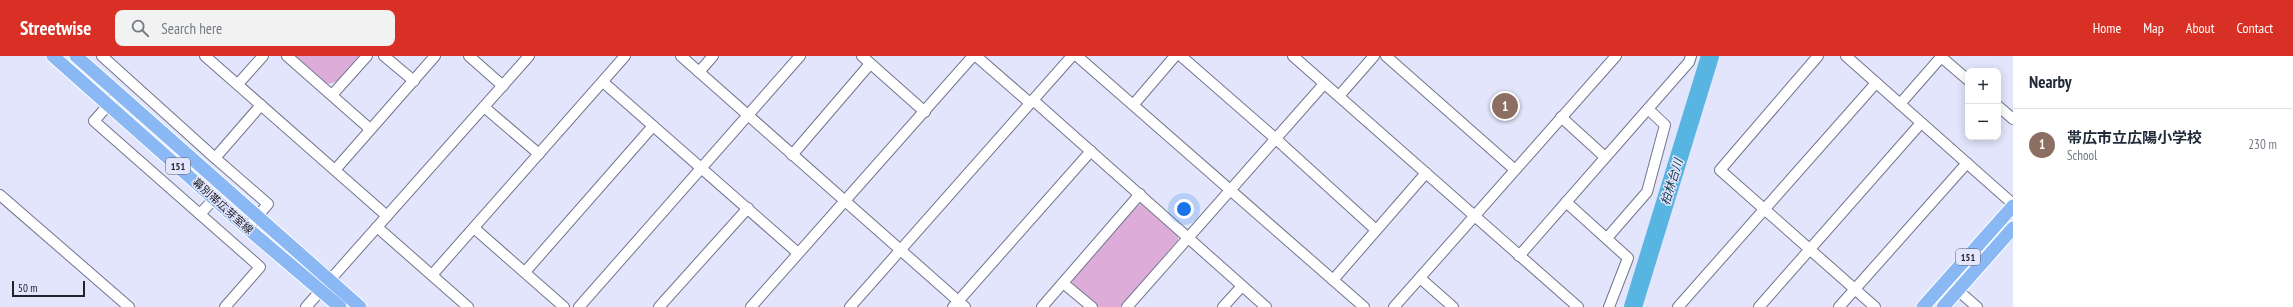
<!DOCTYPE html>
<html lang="en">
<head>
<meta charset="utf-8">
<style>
	:root { --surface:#fff; --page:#f2f2f3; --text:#1f2937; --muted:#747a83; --line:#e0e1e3; --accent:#d93025 }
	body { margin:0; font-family:"PT Sans Narrow","Noto Sans JP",sans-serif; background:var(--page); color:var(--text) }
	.controls { position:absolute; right:12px; top:12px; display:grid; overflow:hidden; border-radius:8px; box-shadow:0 2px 10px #0003 }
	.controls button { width:36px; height:36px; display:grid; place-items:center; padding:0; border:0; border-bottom:1px solid var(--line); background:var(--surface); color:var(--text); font:20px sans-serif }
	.scale { position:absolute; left:12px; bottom:10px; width:73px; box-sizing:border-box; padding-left:4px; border:2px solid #22232d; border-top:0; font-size:11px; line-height:14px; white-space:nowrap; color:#22232d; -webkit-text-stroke:3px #e2e5fb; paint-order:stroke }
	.you { position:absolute; left:1184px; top:153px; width:14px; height:14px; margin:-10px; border:3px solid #fff; border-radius:50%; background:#1a73e8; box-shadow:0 0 0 6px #1a73e833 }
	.badge { display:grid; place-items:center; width:26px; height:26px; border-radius:50%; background:var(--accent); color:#fff; font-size:13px; font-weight:700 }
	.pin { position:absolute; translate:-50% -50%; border:2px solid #fff; box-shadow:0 1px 4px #0006 }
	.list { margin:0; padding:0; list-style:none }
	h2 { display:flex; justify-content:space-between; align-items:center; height:52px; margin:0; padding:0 16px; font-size:17px }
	h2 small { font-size:13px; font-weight:400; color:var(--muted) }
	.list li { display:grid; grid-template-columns:26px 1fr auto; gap:12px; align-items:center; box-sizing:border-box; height:72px; padding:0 16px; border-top:1px solid var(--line) }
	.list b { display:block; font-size:15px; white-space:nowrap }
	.list p { margin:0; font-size:13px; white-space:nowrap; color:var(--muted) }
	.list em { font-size:13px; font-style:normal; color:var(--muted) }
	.icon { flex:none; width:22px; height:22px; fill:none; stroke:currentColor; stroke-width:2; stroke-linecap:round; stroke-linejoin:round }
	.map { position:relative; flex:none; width:2013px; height:251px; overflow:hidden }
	header { display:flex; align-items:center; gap:24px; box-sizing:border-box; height:56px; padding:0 20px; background:var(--accent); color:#fff }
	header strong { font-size:19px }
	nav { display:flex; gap:22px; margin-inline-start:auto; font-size:14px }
	.search { width:280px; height:36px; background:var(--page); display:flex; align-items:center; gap:10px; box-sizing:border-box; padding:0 14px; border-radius:8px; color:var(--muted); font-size:15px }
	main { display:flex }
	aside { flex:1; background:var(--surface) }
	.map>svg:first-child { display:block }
</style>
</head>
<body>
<header>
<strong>Streetwise</strong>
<div class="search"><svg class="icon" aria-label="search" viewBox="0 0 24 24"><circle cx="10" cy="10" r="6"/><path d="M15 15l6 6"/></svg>Search here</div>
<nav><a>Home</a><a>Map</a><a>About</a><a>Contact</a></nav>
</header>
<main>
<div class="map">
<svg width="2013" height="251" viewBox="0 0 2013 251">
	<rect width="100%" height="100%" fill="#e2e5fb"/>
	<!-- green -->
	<g fill="#deacd9">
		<polygon points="296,0 359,0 336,26 328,28"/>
		<polygon points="1143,147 1178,179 1178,184 1120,251 1098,251 1073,230 1072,224 1133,152"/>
	</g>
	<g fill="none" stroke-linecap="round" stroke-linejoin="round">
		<!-- river -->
		<polyline stroke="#58b4e0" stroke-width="18" points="1633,251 1710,0"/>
		<defs>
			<g id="minor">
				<polyline points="102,0 215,102"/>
				<polyline points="205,0 387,160"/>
				<polyline points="287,0 370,73"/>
				<polyline points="384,0 414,25"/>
				<polyline points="469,0 503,30"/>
				<polyline points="681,0 965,251"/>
				<polyline points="862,0 925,56"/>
				<polyline points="976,0 1030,47"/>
				<polyline points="1077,0 1364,251"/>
				<polyline points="1181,0 1276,83 1376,174"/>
				<polyline points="1293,0 1578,251"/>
				<polyline points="1386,0 1514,113"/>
				<polyline points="1818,0 1720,114 1875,251"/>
				<polyline points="1846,0 2013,148"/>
				<polyline points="1940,0 1968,24"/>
				<polyline points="699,16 713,0"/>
				<polyline points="603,26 798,197"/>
				<polyline points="238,28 263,0"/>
				<polyline points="118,38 94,65 260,211 225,251"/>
				<polyline points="332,39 367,0"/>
				<polyline points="1339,40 1374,0"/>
				<polyline points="1033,44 1266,251"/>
				<polyline points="1134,48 1175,0"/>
				<polyline points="1900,48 1942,0"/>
				<polyline points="1998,50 2013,63"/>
				<polyline points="484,51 539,98"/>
				<polyline points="1561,61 1605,101"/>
				<polyline points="792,99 870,8"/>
				<polyline points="335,114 435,0"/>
				<polyline points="0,139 129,251"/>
				<polyline points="1566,146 1628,202 1609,251"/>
				<polyline points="200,158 214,143"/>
				<polyline points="377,171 468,251"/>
				<polyline points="247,172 268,148 215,102 261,49"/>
				<polyline points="474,172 564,251"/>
				<polyline points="1607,182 1647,136 1665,69 1648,53"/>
				<polyline points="1519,200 1689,6 1691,0"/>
				<polyline points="525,216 653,70"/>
				<polyline points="432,219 625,0"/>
				<polyline points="1420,222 1453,251"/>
				<polyline points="1333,224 1426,117"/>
				<polyline points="1947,225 1977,251"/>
				<polyline points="1063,227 1092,251"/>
				<polyline points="306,251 529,0"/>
				<polyline points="579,251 800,0"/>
				<polyline points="659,251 748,152"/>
				<polyline points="751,251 973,0"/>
				<polyline points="850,251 1072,0"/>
				<polyline points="953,251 1091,95"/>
				<polyline points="1042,251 1140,138"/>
				<polyline points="1127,251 1324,28"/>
				<polyline points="1223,251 1242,230"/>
				<polyline points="1394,251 1616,0"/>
				<polyline points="1678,251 1876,27"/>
				<polyline points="1759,251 1921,67"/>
				<polyline points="1839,251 1967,107"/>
			</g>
			<g id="major">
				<polyline points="53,0 247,172 340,251"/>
				<polyline points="76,0 360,251"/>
				<polyline points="1923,251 2013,150"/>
				<polyline points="1943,251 2013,172"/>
			</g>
		</defs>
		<!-- minor casing -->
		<use href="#minor" stroke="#73758d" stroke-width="12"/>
		<!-- major casing -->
		<use href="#major" stroke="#fff" stroke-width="15"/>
		<!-- minor -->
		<use href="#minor" stroke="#fff" stroke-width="10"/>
		<!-- major -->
		<use href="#major" stroke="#89b8f5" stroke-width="13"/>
	</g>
	<g text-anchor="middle" stroke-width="3" stroke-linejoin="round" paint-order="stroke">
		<!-- shield labels -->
		<g fill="#e2e5fb" stroke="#5c5d6b" stroke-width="1">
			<rect x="166" y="102" width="24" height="16" rx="3"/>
			<rect x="1956" y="193" width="24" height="16" rx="3"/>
		</g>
		<g font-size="10" font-weight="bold" fill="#22232d">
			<text x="178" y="114">151</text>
			<text x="1968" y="205">151</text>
		</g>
		<!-- street labels -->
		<g font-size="11" fill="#22232d" stroke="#e2e5fb">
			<text transform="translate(223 150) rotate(42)" y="4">幕別帯広芽室線</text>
		</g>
		<!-- water labels -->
		<g font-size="12" font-style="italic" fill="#133c4e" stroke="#e2e5fb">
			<text transform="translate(1672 126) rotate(-73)" y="4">柏林台川</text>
		</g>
	</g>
</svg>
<div class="controls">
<button>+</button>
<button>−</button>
</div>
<div class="scale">50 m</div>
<div class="you"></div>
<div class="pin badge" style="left:1505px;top:50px;background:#8d6e63">1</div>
</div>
<aside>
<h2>Nearby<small></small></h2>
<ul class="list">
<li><span class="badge" style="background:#8d6e63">1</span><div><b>帯広市立広陽小学校</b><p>School</p></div><em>230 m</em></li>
</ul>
</aside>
</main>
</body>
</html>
